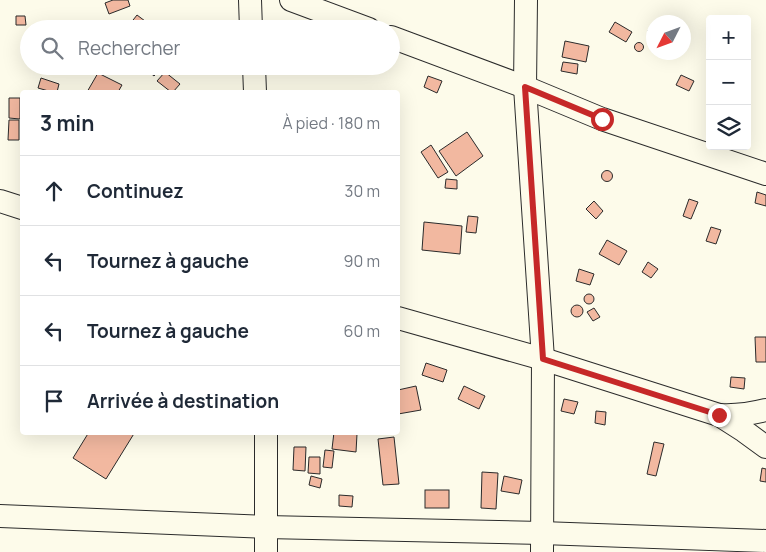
<!DOCTYPE html>
<html lang="fr">
<head>
<meta charset="utf-8">
<style>
	:root { --surface:#fff; --page:#f2f2f3; --text:#1f2937; --muted:#747a83; --line:#e0e1e3 }
	body { margin:0; font-family:Manrope,sans-serif; background:var(--page); color:var(--text) }
	.controls { position:absolute; right:15px; top:15px; display:grid; overflow:hidden; border-radius:5px; box-shadow:0 5px 20px #0002 }
	.controls button { width:45px; height:45px; display:grid; place-items:center; padding:0; border:0; border-bottom:1px solid var(--line); background:var(--surface); color:var(--text); font:25px sans-serif }
	.compass { position:absolute; left:646px; top:15px; width:45px; height:45px; border-radius:50%; background:var(--surface); box-shadow:0 5px 20px #0002; rotate:228deg }
	.stop { position:absolute; width:15px; height:15px; margin:-11px; border:4px solid #c62828; border-radius:50%; background:#fff }
	.stop.end { background:#c62828; border-color:#fff; box-shadow:0 1px 5px #0008 }
	.list { margin:0; padding:0; list-style:none }
	h2 { display:flex; justify-content:space-between; align-items:center; height:65px; margin:0; padding:0 20px; font-size:21px }
	h2 small { font-size:16px; font-weight:400; color:var(--muted) }
	.list li { display:grid; grid-template-columns:32px 1fr auto; gap:15px; align-items:center; box-sizing:border-box; height:70px; padding:0 20px; border-top:1px solid var(--line) }
	.list b { display:block; font-size:19px; white-space:nowrap }
	.list em { font-size:16px; font-style:normal; color:var(--muted) }
	.icon { flex:none; width:28px; height:28px; fill:none; stroke:currentColor; stroke-width:2; stroke-linecap:round; stroke-linejoin:round }
	.map { position:relative; flex:none; width:766px; height:552px; overflow:hidden }
	.search { position:absolute; background:var(--surface); box-shadow:0 5px 20px #0002; left:20px; top:20px; width:380px; height:55px; display:flex; align-items:center; gap:12px; box-sizing:border-box; padding:0 18px; border-radius:28px; color:var(--muted); font-size:19px }
	.panel { position:absolute; background:var(--surface); box-shadow:0 5px 20px #0002; left:20px; top:90px; width:380px; height:345px; border-radius:5px }
	.map>svg:first-child { display:block }
</style>
</head>
<body>
<div class="map">
<svg width="766" height="552" viewBox="0 0 766 552">
	<rect width="100%" height="100%" fill="#fdfbea"/>
	<!-- building -->
	<g fill="#f2b8a0" stroke="#2b2b2b">
		<polygon points="113,0 128,0 130,6 109,14 105,3"/>
		<polygon points="137,15 145,21 139,29 126,29"/>
		<polygon points="16,16 25,16 26,25 16,25"/>
		<polygon points="615,22 632,32 626,42 609,32"/>
		<polygon points="648,30 654,30 654,41 648,42"/>
		<polygon points="565,41 589,46 586,62 562,57"/>
		<circle cx="639" cy="47" r="4.5"/>
		<polygon points="563,62 578,64 577,74 561,71"/>
		<polygon points="142,66 162,66 163,67 154,76"/>
		<polygon points="165,72 180,84 173,92 171,92 157,81"/>
		<polygon points="98,73 122,85 118,92 87,92"/>
		<polygon points="681,75 694,81 689,91 676,85"/>
		<polygon points="428,76 442,81 437,93 424,87"/>
		<polygon points="41,78 59,84 57,92 52,92 38,88"/>
		<polygon points="9,98 20,98 20,119 9,118"/>
		<polygon points="9,120 19,120 19,140 8,140"/>
		<polygon points="467,132 483,156 456,176 439,151"/>
		<polygon points="431,145 448,172 438,178 421,152"/>
		<circle cx="607" cy="176" r="5.5"/>
		<polygon points="446,179 457,180 457,189 445,188"/>
		<polygon points="757,192 766,195 766,206 755,203"/>
		<polygon points="689,199 698,202 691,219 683,216"/>
		<polygon points="594,201 603,211 596,219 586,209"/>
		<polygon points="468,216 478,217 476,233 466,232"/>
		<polygon points="424,222 462,226 460,254 422,250"/>
		<polygon points="711,227 721,230 716,244 706,241"/>
		<polygon points="607,240 627,251 619,265 599,254"/>
		<polygon points="648,262 658,269 651,278 642,272"/>
		<polygon points="579,269 594,274 590,285 576,281"/>
		<circle cx="589" cy="299" r="5"/>
		<circle cx="577" cy="311" r="6"/>
		<polygon points="594,308 600,317 593,321 587,312"/>
		<polygon points="755,337 766,337 766,362 756,362"/>
		<polygon points="426,363 447,370 443,382 422,375"/>
		<polygon points="731,377 745,378 744,389 730,387"/>
		<polygon points="416,386 421,410 398,414 398,390"/>
		<polygon points="464,386 485,396 479,409 458,399"/>
		<polygon points="564,399 578,402 574,414 561,411"/>
		<polygon points="596,411 606,412 605,425 595,423"/>
		<polygon points="89,432 135,432 106,479 73,458"/>
		<polygon points="334,432 357,434 356,452 332,449"/>
		<polygon points="394,437 399,484 383,485 378,439"/>
		<polygon points="654,442 664,444 656,476 647,474"/>
		<polygon points="294,447 306,447 305,471 293,470"/>
		<polygon points="325,450 334,451 332,468 323,467"/>
		<polygon points="309,457 320,457 320,474 308,473"/>
		<polygon points="762,468 766,469 766,482 760,481"/>
		<polygon points="482,472 498,473 496,509 481,508"/>
		<polygon points="311,476 322,479 320,488 309,485"/>
		<polygon points="504,476 522,480 519,494 501,491"/>
		<rect x="425" y="490" width="24" height="18"/>
		<polygon points="339,495 353,496 352,507 339,506"/>
	</g>
	<g fill="none" stroke-linecap="round" stroke-linejoin="round">
		<defs>
			<g id="minor">
				<polyline points="250,0 251,29"/>
				<polyline points="291,0 369,29"/>
				<polyline points="526,0 525,87 543,359 542,552"/>
				<polyline points="391,37 525,87 602,119 766,174"/>
				<polyline points="254,66 255,92"/>
				<polyline points="0,201 22,208"/>
				<polyline points="398,318 543,359 719,415 744,431 766,447"/>
				<path d="M719 415C735 416 750 414 766 410"/>
				<polyline points="0,516 266,527 542,533 766,541"/>
				<polyline points="266,552 266,432"/>
			</g>
		</defs>
		<!-- minor casing -->
		<use href="#minor" stroke="#2b2b2b" stroke-width="24"/>
		<!-- minor -->
		<use href="#minor" stroke="#fdfbea" stroke-width="22"/>
	</g>
	<g fill="none" stroke-linecap="round" stroke-linejoin="round">
		<!-- route -->
		<polyline stroke="#c62828" stroke-width="6" points="602,119 525,87 543,359 719,415"/>
	</g>
</svg>
<div class="controls">
<button>+</button>
<button>−</button>
<button><svg class="icon" aria-label="layers" viewBox="0 0 24 24"><path d="M12 4l9 5-9 5-9-5zM3 14l9 5 9-5"/></svg></button>
</div>
<svg class="compass" viewBox="-18 -18 36 36"><path d="M0-13l5 13h-10z" fill="#e53935"/><path d="M0 13l5-13h-10z" fill="#747a83"/></svg>
<div class="stop" style="left:602px;top:119px"></div>
<div class="stop end" style="left:719px;top:415px"></div>
<div class="search"><svg class="icon" aria-label="search" viewBox="0 0 24 24"><circle cx="10" cy="10" r="6"/><path d="M15 15l6 6"/></svg>Rechercher</div>
<section class="panel">
<h2>3 min<small>À pied · 180 m</small></h2>
<ul class="list">
<li><svg class="icon" aria-label="ahead" viewBox="0 0 24 24"><path d="M12 20V5M6 11l6-6 6 6"/></svg><div><b>Continuez</b></div><em>30 m</em></li>
<li><svg class="icon" aria-label="left" viewBox="0 0 24 24"><path d="M17 20v-9H6M10 6l-5 5 5 5"/></svg><div><b>Tournez à gauche</b></div><em>90 m</em></li>
<li><svg class="icon" aria-label="left" viewBox="0 0 24 24"><path d="M17 20v-9H6M10 6l-5 5 5 5"/></svg><div><b>Tournez à gauche</b></div><em>60 m</em></li>
<li><svg class="icon" aria-label="arrive" viewBox="0 0 24 24"><path d="M6 21V4h12l-3 4 3 4H6"/></svg><div><b>Arrivée à destination</b></div></li>
</ul>
</section>
</div>
</body>
</html>
